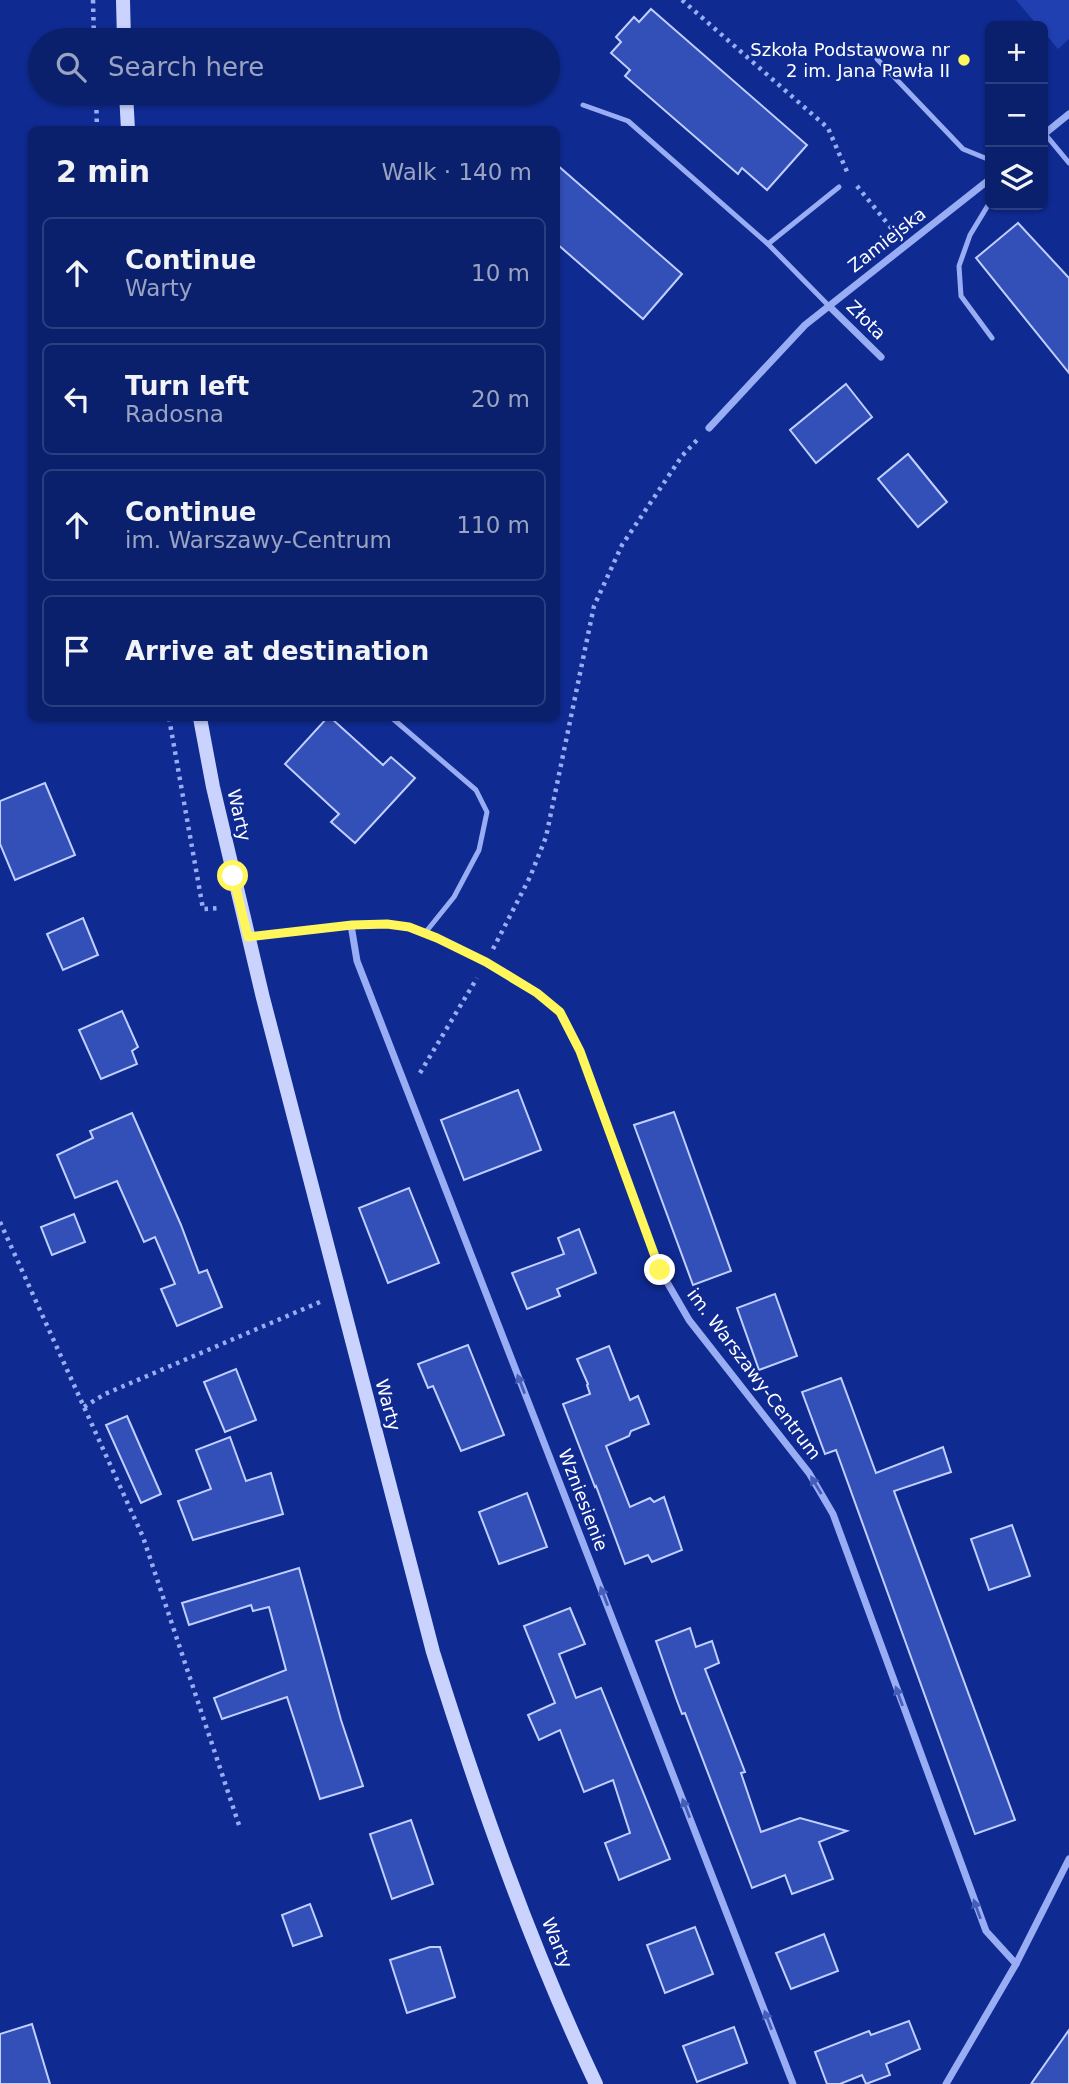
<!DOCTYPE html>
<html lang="en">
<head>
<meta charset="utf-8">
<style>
	:root { --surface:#0b206d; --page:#142872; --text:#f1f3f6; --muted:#9aa3c2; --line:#2b3e80 }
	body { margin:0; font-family:"DejaVu Sans",sans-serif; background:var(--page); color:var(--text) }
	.controls { position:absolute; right:21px; top:21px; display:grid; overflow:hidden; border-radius:10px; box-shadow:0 2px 5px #0004 }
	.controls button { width:63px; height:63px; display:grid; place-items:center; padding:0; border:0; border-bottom:2px solid var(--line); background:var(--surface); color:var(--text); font:35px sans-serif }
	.stop { position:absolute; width:21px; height:21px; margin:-16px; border:5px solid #fff65c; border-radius:50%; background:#fff }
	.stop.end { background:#fff65c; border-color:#fff; box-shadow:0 2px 7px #0008 }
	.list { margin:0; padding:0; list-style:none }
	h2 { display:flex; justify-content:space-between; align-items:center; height:91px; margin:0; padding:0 28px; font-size:30px }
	h2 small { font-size:23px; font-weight:400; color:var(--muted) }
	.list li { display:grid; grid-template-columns:46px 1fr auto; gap:21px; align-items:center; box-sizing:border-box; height:112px; margin:0 14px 14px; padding:0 14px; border:2px solid var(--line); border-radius:10px }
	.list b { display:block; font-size:26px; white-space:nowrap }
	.list p { margin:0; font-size:23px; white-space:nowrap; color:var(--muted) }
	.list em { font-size:23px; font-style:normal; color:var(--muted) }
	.icon { flex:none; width:38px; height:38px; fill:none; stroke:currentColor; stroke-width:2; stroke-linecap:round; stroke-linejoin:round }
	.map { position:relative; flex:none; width:1069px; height:2084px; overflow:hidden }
	.search { position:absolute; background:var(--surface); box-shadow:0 2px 5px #0004; left:28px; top:28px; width:532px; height:77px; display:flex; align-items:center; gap:18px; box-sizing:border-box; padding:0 24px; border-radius:38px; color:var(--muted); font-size:26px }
	.panel { position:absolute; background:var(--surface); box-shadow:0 2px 5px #0004; left:28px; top:126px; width:532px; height:595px; border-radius:10px }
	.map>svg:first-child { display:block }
</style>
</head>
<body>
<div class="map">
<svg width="1069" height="2084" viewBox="0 0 1069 2084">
	<rect width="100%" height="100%" fill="#0f2a91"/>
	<!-- green -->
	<polygon fill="#2040b1" points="1016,0 1069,0 1069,39 1058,49 1043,31 1043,26 1038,26"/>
	<!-- building -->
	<g fill="#3350b9" stroke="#c1cffe" stroke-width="2">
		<polygon points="651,9 807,145 767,190 742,168 738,174 625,76 630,70 611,53 621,42 616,37 634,17 639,22"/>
		<polygon points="556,164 682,274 643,319 556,243"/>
		<polygon points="1018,223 1069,278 1069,373 976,258"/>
		<polygon points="846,384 872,417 816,463 790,430"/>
		<polygon points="908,454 947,502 918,527 878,479"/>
		<polygon points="327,718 331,718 383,765 391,757 415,778 355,843 331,822 339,814 285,764"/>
		<polygon points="45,783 75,855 15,880 0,844 0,801"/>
		<polygon points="83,918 98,955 63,970 47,934"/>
		<polygon points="122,1011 138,1047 132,1051 137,1064 101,1079 79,1030"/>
		<polygon points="518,1090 541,1150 464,1180 441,1120"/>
		<polygon points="674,1112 731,1271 693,1285 634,1125"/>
		<polygon points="132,1113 181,1225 199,1273 207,1270 222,1307 177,1326 161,1289 175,1284 155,1237 144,1242 117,1181 75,1198 57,1155 93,1138 90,1131"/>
		<polygon points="409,1188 439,1263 388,1283 359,1208"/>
		<polygon points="74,1214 85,1242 52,1255 41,1227"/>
		<polygon points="579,1229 596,1273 557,1289 560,1296 527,1309 512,1273 564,1254 558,1238"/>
		<polygon points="775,1294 797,1356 759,1370 737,1308"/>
		<polygon points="468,1345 504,1435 461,1451 433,1386 428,1388 418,1364"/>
		<polygon points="609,1346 630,1400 638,1396 649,1424 631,1431 629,1436 606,1446 630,1507 650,1498 654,1502 664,1497 682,1550 652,1562 648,1555 625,1564 596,1486 595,1487 563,1404 590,1394 587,1385 588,1384 577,1359"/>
		<polygon points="236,1369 256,1420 225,1432 204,1382"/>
		<polygon points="841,1378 876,1473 943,1447 951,1472 894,1491 1015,1820 975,1834 836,1450 825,1454 802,1392"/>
		<polygon points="127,1416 161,1494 141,1503 106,1425"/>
		<polygon points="230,1437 246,1481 271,1473 283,1514 193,1540 178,1501 211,1489 196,1450"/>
		<polygon points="527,1493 547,1547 499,1564 479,1512"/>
		<polygon points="1012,1525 1030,1576 989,1590 971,1539"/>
		<polygon points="299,1568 341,1720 363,1786 320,1799 287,1697 222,1719 214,1698 286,1670 269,1607 253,1611 251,1605 189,1625 182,1603"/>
		<polygon points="570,1608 585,1644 559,1654 576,1698 601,1688 670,1859 619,1880 605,1843 630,1833 613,1780 584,1792 560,1730 539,1740 528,1715 555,1703 524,1626"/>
		<polygon points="690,1628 696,1647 712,1641 719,1663 705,1669 745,1772 741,1773 761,1832 800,1818 847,1831 819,1842 833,1879 792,1894 785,1875 752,1888 685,1713 682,1714 676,1698 656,1641"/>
		<polygon points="411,1820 433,1884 392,1899 370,1834"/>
		<polygon points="310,1904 322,1936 293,1946 282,1915"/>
		<polygon points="695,1927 713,1974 665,1993 647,1945"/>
		<polygon points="824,1934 838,1971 791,1989 776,1953"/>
		<polygon points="430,1947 440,1947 455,1997 407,2013 390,1960"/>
		<polygon points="909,2021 920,2049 886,2064 890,2075 866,2084 862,2075 840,2084 827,2084 815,2052 869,2031 871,2035"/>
		<polygon points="32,2024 50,2084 0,2084 0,2034"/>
		<polygon points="734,2027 747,2063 697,2082 683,2046"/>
		<polygon points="1069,2030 1069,2084 1031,2084"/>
	</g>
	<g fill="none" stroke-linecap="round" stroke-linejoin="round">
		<!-- path -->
		<g stroke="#99adf4" stroke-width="4.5" stroke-dasharray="3.5 5" stroke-linecap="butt">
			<polyline points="93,0 94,40"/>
			<polyline points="682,0 828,128 848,174"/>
			<polyline points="96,93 97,130"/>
			<polyline points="857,186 896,234"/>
			<polyline points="169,718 203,909 221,908"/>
			<polyline points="493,949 530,877 546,837 594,606 622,545 682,456 698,439"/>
			<polyline points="420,1073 477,978"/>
			<polyline points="0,1222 143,1537 239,1825"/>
			<polyline points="84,1407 105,1394 320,1302"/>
		</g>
		<!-- service -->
		<g stroke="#99adf4" stroke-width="5">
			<polyline points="877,59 963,149 990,160"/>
			<polyline points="583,105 628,121 768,244 829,306"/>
			<polyline points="1045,134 1069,163"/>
			<polyline points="990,202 970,235 959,266 961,296 992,338"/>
			<polyline points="768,244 839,187"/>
			<polyline points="392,718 476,790 487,812 479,850 454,897 425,933"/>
		</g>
		<!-- minor -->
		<g stroke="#99adf4" stroke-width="7">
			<polyline points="1043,135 1069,114"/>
			<polyline points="829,306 881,357"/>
			<polyline points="709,428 805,325 990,179"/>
			<polyline points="351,925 357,961 793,2084"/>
			<polyline points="248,937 351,925 387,924 409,927 437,938 486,963 537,993 560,1012 580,1051 660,1270 689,1320 809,1473 833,1514 986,1931 1016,1964"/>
			<polyline points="946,2084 1016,1964 1069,1859"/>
		</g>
		<!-- secondary -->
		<g stroke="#c9d3fd" stroke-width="14">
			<polyline points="123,0 124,40"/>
			<polyline points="126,93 128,130"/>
			<path d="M200 718 213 787 263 998 433 1652C479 1799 530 1945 596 2084"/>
		</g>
	</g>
	<!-- one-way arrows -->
	<defs><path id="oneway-solid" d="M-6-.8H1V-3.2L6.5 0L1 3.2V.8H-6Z" transform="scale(1.75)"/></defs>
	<g fill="#465eb9">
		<use href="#oneway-solid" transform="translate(521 1384) rotate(-111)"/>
		<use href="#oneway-solid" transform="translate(816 1485) rotate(-121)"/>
		<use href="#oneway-solid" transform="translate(604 1596) rotate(-111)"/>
		<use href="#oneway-solid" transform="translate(899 1696) rotate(-110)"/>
		<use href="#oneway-solid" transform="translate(686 1808) rotate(-111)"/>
		<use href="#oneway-solid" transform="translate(977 1909) rotate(-110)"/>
		<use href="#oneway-solid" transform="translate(768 2020) rotate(-111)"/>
	</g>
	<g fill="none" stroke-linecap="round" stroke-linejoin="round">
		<!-- route -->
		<polyline stroke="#fff65c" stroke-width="9" points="233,876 248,937 352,925 387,924 409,927 437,938 486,962 537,993 560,1012 580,1051 660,1270"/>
	</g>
	<!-- markers -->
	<circle fill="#fff65c" stroke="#0f2a91" stroke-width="2.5" cx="964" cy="60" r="7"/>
	<g text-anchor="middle" stroke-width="5" stroke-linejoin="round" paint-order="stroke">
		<!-- poi labels -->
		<g font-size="18" fill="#fff" stroke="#0f2a91" text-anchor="end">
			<text x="950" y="56">Szkoła Podstawowa nr<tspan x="950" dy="21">2 im. Jana Pawła II</tspan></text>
		</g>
		<!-- street labels -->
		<g font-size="18" fill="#fff" stroke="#0f2a91">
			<text transform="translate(887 240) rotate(-38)" y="6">Zamiejska</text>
			<text transform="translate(866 320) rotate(45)" y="6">Złota</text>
			<text transform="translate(239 815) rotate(77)" y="6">Warty</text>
			<text transform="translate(754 1374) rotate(53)" y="6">im. Warszawy-Centrum</text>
			<text transform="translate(388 1405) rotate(75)" y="6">Warty</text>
			<text transform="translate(583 1500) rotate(69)" y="6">Wzniesienie</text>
			<text transform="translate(557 1943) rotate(68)" y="6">Warty</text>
		</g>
	</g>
</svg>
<div class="controls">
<button>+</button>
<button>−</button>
<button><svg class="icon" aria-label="layers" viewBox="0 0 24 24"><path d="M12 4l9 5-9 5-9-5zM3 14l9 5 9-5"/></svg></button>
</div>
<div class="stop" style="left:233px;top:876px"></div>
<div class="stop end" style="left:660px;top:1270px"></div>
<div class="search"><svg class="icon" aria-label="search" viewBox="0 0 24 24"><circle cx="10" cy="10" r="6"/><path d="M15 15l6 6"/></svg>Search here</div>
<section class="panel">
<h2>2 min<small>Walk · 140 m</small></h2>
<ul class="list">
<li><svg class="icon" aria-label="ahead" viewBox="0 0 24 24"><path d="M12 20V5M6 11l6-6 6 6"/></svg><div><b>Continue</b><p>Warty</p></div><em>10 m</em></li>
<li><svg class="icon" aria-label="left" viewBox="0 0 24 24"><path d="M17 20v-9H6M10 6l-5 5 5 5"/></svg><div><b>Turn left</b><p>Radosna</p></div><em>20 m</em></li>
<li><svg class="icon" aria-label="ahead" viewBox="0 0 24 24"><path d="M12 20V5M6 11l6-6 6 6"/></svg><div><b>Continue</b><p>im. Warszawy-Centrum</p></div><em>110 m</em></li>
<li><svg class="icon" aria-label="arrive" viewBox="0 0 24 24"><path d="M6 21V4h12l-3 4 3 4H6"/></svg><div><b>Arrive at destination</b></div></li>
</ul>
</section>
</div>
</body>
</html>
